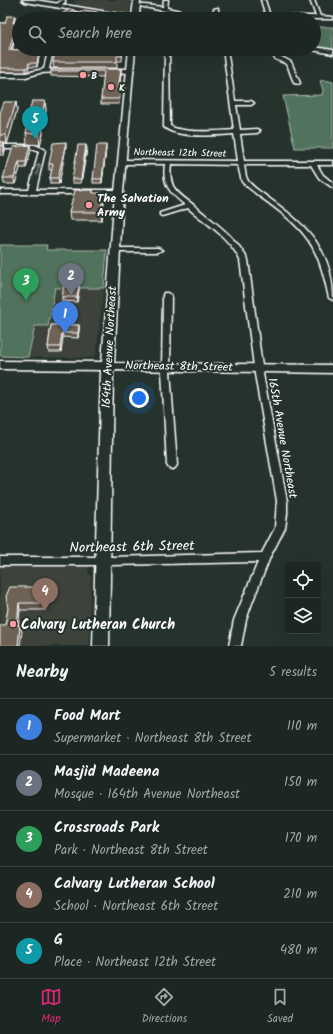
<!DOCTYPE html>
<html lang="en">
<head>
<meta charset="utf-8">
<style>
	:root { --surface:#1c2622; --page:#252e2a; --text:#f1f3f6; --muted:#a0a5a5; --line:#3a4340; --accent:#db2777 }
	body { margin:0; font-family:Kalam,sans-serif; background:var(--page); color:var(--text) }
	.controls { position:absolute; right:12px; bottom:12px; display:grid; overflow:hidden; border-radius:4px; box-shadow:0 4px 16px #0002 }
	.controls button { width:36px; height:36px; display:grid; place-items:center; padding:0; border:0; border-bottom:1px solid var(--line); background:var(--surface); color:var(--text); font:20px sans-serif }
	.you { position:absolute; left:139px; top:398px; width:14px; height:14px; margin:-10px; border:3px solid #fff; border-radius:50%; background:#1a73e8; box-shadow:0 0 0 6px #1a73e833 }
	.badge { display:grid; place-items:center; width:26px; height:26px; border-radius:50%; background:var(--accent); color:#fff; font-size:13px; font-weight:700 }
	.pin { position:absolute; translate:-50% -33px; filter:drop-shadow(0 1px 2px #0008) }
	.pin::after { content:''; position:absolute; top:21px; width:14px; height:12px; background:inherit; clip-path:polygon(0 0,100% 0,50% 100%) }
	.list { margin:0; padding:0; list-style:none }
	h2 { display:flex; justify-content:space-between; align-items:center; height:52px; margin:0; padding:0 16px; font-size:17px }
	h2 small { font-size:13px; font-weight:400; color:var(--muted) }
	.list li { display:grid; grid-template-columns:26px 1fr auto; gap:12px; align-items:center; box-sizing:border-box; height:56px; padding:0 16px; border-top:1px solid var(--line) }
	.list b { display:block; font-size:15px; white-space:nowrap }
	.list p { margin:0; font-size:13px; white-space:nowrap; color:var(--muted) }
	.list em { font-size:13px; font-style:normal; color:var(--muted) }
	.icon { flex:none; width:22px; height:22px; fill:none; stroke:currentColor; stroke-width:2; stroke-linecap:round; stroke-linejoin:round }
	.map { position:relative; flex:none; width:333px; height:646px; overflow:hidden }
	.search { position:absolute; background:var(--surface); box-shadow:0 4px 16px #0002; left:12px; right:12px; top:12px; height:44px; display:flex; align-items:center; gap:10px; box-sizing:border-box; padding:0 14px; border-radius:22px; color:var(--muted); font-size:15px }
	.sheet { height:332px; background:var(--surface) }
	nav { display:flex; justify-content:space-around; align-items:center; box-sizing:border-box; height:56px; border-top:1px solid var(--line); background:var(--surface); font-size:11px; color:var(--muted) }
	nav a { display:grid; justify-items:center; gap:2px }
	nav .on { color:var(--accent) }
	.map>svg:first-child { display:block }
</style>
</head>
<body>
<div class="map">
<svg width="333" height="646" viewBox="0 0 333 646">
	<rect width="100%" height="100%" fill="#26332d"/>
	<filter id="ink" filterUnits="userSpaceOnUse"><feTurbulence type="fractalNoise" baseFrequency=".025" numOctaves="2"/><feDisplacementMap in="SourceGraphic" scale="8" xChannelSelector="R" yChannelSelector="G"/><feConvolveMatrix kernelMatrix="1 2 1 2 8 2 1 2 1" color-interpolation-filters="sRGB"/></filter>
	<g filter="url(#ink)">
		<!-- built -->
		<g fill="#3c423a">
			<polygon points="75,0 131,0 129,14 125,15 74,6"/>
			<polygon points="55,288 104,288 96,354 92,358 28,357 35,326 48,326"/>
			<polygon points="0,561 89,562 88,572 91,576 89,646 0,646"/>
		</g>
		<!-- green -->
		<g fill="#51725c" stroke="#a8b8ae">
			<polygon points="314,27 333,27 333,51 314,47"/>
			<polygon points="325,80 333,82 333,148 295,148 283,96 322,95 323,90 320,81"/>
			<polygon points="0,245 47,245 46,250 107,250 104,288 55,288 48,326 35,326 28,357 0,356"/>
		</g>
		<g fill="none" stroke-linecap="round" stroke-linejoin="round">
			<defs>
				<g id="street">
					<polygon points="61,0 65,0 65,2 59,7 55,7 55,5 61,1"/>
					<polygon points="164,0 168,0 167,8 214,18 214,9 218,8 218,19 205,19 134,5 136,4 163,7"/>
					<polygon points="261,0 265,0 270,16 316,16 310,0 314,0 320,16 333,17 333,19 262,19 266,16"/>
					<polygon points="17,34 19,34 18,47 19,49 67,49 67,51 53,51 49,69 62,70 62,72 40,73 26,77 0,77 0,73 26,73 44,69 48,51 18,50 13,49"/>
					<polygon points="111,49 134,49 134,50 132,51 111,51"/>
					<path d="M165 49H169L170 126C186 134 216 131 234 130L223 49H227L235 101H251L254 103 251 105H236L240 130 257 129 260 131 257 133 240 134 244 161H333V165H317L323 175 333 183V188L319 178 311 165H244C245 169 245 175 247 179 249 185 265 195 270 199 308 226 333 251 333 300L329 298C325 280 321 262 312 246 296 218 265 203 242 182L238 165 171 164C170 172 170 179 173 186 177 193 184 198 191 203 212 221 234 234 248 260L263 374 287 501V514L285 528 270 557 252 603 246 620 241 646H229L234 620 258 562 112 565H0V557H112L262 553 275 528 277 501 255 374 240 260C229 237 208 225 188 208L162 216 160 215V213L185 205C170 193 162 185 165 164H122L119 162 122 160 238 161 234 134C216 135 178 139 164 127Z"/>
					<polygon points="279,49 284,49 278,55 291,62 300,83 299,84 294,83 287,64 275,59 273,55"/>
					<polygon points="110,69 130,69 133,71 130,73 108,72 108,70"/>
					<polygon points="0,145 35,145 44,149 45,150 36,190 119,190 122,192 119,194 0,194 0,190 29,190 39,151 34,149 0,149"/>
					<polygon points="112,248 158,248 162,250 158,252 115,252 111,250"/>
					<polygon points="164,293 167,293 171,295 170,371 177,465 175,468 172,469 169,468 167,465 162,371 163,295"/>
				</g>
				<g id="secondary">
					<polygon points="22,0 35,0 132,16 134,0 140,0 139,19 125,19 25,2"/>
					<polygon points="314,47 333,50 333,54 312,50 311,49 314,49"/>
					<polygon points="129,49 135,49 123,192 114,363 333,365 333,373 113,370 109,646 93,646 101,370 0,369 0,361 102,362 115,192"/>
				</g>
			</defs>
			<!-- street casing -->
			<use href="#street" stroke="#fff" stroke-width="3"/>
			<!-- secondary casing -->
			<use href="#secondary" stroke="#fff" stroke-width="3"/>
			<!-- street -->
			<use href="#street" fill="#26332d" fill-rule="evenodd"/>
			<!-- secondary -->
			<use href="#secondary" fill="#26332d" fill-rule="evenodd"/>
		</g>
		<!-- wall -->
		<g fill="#5f564b" stroke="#fff">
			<polygon points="15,16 15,19 14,23 17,23 18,27 11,50 40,49 40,52 37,67 29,67 28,71 26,72 0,72 0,23 5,23"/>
			<polygon points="123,49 122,61 117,61 117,68 54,68 53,62"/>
			<polygon points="121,69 121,74 119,91 120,96 119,104 101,104 101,99 104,77 51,76 51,71"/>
			<polygon points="45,101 46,111 42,126 43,133 40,145 27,144 26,133 29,123 28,117"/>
			<polygon points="16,102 17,110 7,144 4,144 5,150 4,155 0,155 0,113"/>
			<polygon points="86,145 87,149 81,183 72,183 72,179"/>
			<polygon points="66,147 59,184 50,184 50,178 52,170 49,170 49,164"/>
			<polygon points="106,149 102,183 93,183 93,179"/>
			<polygon points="31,150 26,168 20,168 15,184 4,184 3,178"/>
			<polygon points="93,190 93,193 104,201 102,220 70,220 69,212"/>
			<polygon points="79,286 79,290 77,302 62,301 62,297"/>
			<polygon points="51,325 79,325 79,330 78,338 63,337 61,352 49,352 48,347"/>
			<polygon points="44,587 46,602 44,610 20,610 18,625 22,632 5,625 8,609"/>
		</g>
		<!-- shaded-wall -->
		<g fill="#4d463d" stroke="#fff">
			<polygon points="74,10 74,14 69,18 69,14"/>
			<polygon points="97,12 97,16 94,19 93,14"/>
			<polygon points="109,14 109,18 104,17"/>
			<polygon points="15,16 15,19 13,27 13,23"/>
			<polygon points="17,23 18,27 10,53 9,50"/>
			<polygon points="40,49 40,52 37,67 37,63"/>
			<polygon points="29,63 29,67 28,71 26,72 26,68"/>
			<polygon points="121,69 121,74 118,96 118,91"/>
			<polygon points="45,101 46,111 42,126 43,133 40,145 39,134 40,122"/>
			<polygon points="16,102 17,110 7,144 6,135"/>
			<polygon points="4,142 5,150 4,155 3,146"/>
			<polygon points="66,142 66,147 59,184 58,178"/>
			<polygon points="30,145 31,150 26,168 26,162"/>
			<polygon points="86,145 87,149 81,183 81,179"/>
			<polygon points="106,145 106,149 102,183 102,179"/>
			<polygon points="19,162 20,168 15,184 14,178"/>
			<polygon points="103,193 104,201 102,220 101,212"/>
			<polygon points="79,286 79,290 77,302 77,297"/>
			<polygon points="79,325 79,330 78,338 78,333"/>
			<polygon points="62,333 63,337 61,352 60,347"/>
			<polygon points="46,595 46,602 44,610 43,603"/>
			<polygon points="19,603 20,610 18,632 17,625"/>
			<polygon points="20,625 22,632 20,646 18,646"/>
		</g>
		<!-- building -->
		<g fill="#6e6457" stroke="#fff">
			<polygon points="70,9 74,10 69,14 70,16 76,16 84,10 97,12 93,14 95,16 102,16 102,13 109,14 104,17 124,17 124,19 53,19"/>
			<polygon points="7,16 15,16 13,23 17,23 9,50 40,49 37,63 29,63 27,68 0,68 0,23 5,23"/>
			<polygon points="56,49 123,49 122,56 117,56 117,62 53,62"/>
			<polygon points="51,69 121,69 118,91 120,91 119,99 101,99 104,71 51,71"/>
			<polygon points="32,101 45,101 40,122 42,122 39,134 26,133 31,117 28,117"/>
			<polygon points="4,102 16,102 6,135 0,135 0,113"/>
			<polygon points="0,142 4,142 3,146 0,146"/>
			<polygon points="66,142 58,178 50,178 53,164 49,164 53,143"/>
			<polygon points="30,145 26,162 19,162 14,178 3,178 13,147"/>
			<polygon points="78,145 86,145 81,179 72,179"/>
			<polygon points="97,145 106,145 102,179 93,179"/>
			<polygon points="75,190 93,190 93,193 103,193 101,212 69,212"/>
			<polygon points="64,285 79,286 77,297 62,297"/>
			<polygon points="51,325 79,325 78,333 62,333 60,347 48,347"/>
			<polygon points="10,587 44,587 46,595 43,603 19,603 17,625 20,625 18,646 0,646 0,625 5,625 8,609 6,596"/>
		</g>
		<!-- one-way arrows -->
		<defs><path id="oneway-shaft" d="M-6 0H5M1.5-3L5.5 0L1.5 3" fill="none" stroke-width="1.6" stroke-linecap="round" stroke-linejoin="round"/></defs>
		<use stroke="#727a76" href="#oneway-shaft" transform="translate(38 169) rotate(-77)"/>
	</g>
	<!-- markers -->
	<g fill="#ff9aa2" stroke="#26332d" stroke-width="1.5">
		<circle cx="83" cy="75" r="4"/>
		<circle cx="111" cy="87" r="4"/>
		<circle cx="89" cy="205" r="4"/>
		<circle cx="13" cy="624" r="4"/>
	</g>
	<g text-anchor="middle" stroke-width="4" stroke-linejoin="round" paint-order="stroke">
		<!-- far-poi labels -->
		<g font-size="10" font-weight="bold" fill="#fff" stroke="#26332d" text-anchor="start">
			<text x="91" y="79">B</text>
			<text x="119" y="91">K</text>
		</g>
		<!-- far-street labels -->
		<g font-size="10" fill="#fff" stroke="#26332d">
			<text transform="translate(180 152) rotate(1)" y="4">Northeast 12th Street</text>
		</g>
		<!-- poi labels -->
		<g font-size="12" font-weight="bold" fill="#fff" stroke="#26332d" text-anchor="start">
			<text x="97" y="202">The Salvation<tspan x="97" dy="14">Army</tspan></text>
		</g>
		<!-- street labels -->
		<g font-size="12" fill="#fff" stroke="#26332d">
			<text transform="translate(109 347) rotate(-87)" y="4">164th Avenue Northeast</text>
			<text transform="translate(179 366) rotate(1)" y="4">Northeast 8th Street</text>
			<text transform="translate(283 438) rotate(80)" y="4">165th Avenue Northeast</text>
		</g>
		<!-- near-street labels -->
		<g font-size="14" fill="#fff" stroke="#26332d">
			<text transform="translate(132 546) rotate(-1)" y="5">Northeast 6th Street</text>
		</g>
		<!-- near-poi labels -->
		<g font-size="14" font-weight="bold" fill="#fff" stroke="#26332d" text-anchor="start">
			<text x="21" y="629">Calvary Lutheran Church</text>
		</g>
	</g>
</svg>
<div class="controls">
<button><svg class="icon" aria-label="locate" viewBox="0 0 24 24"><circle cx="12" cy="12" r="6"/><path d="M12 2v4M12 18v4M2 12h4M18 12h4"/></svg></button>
<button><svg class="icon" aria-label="layers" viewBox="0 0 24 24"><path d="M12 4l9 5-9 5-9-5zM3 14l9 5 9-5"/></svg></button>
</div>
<div class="you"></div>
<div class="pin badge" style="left:65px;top:334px;background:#3f7fe0">1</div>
<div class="pin badge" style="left:71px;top:296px;background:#6b7280">2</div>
<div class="pin badge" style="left:26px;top:301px;background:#2e9e5b">3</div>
<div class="pin badge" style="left:45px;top:611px;background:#8d6e63">4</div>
<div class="pin badge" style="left:35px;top:139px;background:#0f9aa8">5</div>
<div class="search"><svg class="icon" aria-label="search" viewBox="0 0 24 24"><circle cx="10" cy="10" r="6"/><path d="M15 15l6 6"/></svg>Search here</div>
</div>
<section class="sheet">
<h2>Nearby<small>5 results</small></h2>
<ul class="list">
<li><span class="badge" style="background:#3f7fe0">1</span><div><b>Food Mart</b><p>Supermarket · Northeast 8th Street</p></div><em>110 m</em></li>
<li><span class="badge" style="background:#6b7280">2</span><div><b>Masjid Madeena</b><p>Mosque · 164th Avenue Northeast</p></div><em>150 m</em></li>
<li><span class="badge" style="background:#2e9e5b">3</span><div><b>Crossroads Park</b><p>Park · Northeast 8th Street</p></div><em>170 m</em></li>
<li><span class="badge" style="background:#8d6e63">4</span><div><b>Calvary Lutheran School</b><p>School · Northeast 6th Street</p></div><em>210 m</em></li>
<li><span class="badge" style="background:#0f9aa8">5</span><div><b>G</b><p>Place · Northeast 12th Street</p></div><em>480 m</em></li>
</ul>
</section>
<nav>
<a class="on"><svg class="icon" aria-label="map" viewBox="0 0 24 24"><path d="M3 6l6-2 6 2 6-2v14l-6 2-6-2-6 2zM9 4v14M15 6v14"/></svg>Map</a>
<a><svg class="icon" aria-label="directions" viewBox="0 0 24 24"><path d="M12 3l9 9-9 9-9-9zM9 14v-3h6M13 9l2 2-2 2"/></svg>Directions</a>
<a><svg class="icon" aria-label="saved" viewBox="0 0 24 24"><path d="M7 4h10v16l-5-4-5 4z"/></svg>Saved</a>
</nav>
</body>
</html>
